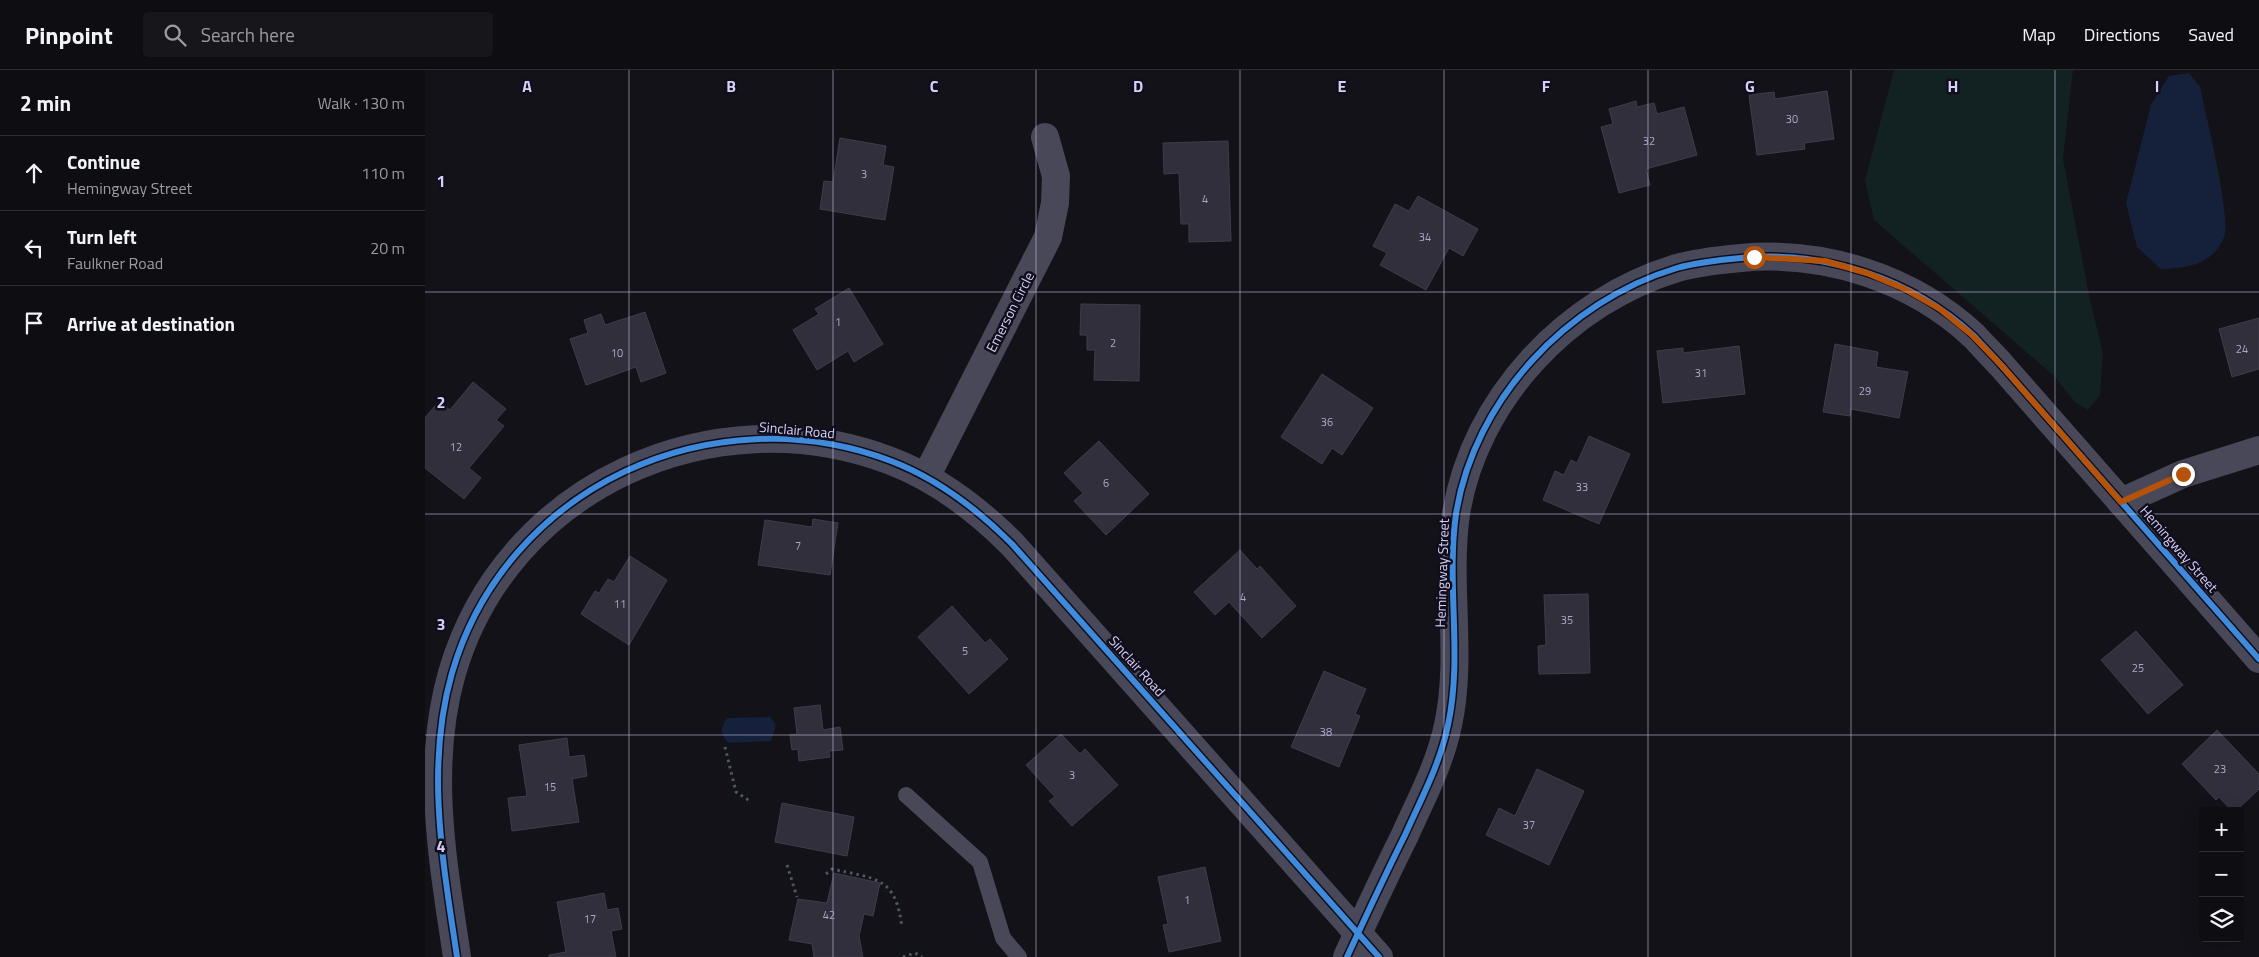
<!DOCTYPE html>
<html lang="en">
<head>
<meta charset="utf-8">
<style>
	:root { --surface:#0e0e12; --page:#17171b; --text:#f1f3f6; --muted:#9b9c9f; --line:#2e2e32 }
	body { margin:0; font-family:"Titillium Web",sans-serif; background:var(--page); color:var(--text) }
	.controls { position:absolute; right:15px; bottom:15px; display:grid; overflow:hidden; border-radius:5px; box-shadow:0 5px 20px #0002 }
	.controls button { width:45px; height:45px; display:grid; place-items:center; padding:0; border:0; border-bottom:1px solid var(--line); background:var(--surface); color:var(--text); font:25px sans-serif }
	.stop { position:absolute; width:15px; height:15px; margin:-11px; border:4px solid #b45309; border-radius:50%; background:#fff }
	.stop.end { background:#b45309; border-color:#fff; box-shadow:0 1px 5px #0008 }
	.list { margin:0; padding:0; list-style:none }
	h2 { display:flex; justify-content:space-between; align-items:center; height:65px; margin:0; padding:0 20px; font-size:21px }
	h2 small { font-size:16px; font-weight:400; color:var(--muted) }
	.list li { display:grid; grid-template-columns:32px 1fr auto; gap:15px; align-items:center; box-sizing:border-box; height:75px; padding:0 20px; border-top:1px solid var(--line) }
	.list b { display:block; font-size:19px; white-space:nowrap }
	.list p { margin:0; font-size:16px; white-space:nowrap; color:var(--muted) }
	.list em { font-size:16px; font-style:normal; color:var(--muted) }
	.icon { flex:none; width:28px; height:28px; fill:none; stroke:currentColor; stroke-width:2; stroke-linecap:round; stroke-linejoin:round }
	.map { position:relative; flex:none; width:1834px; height:887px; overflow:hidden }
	header { display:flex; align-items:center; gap:30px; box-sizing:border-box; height:70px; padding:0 25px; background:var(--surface); border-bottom:1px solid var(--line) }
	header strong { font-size:24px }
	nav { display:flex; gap:28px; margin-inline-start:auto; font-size:18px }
	.search { width:350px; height:45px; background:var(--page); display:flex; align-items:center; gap:12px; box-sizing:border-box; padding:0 18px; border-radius:5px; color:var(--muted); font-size:19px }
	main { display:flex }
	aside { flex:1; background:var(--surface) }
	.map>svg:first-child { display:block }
</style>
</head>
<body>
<header>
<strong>Pinpoint</strong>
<div class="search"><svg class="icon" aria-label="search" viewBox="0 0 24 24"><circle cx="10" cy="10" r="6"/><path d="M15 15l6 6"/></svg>Search here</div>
<nav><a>Map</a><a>Directions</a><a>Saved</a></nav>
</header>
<main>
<aside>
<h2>2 min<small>Walk · 130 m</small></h2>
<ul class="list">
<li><svg class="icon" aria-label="ahead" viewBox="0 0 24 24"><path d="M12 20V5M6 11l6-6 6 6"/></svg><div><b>Continue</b><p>Hemingway Street</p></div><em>110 m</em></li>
<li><svg class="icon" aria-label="left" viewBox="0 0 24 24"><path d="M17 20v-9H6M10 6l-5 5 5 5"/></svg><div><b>Turn left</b><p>Faulkner Road</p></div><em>20 m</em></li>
<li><svg class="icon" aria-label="arrive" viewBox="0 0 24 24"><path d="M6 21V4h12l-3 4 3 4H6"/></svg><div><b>Arrive at destination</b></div></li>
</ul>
</aside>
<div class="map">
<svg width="1834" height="887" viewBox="0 0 1834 887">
	<rect width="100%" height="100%" fill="#131218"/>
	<!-- green -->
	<polygon fill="#122223" points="1469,0 1648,0 1638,89 1665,230 1678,283 1675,325 1663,340 1650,332 1628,305 1449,150 1440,110"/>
	<!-- water -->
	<g fill="#15213b">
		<path d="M1764 3 1775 17C1780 42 1807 148 1799 167 1788 195 1762 198 1736 199L1712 177 1701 133 1726 35 1744 6Z"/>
		<path d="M345 647 351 655 346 671 303 673C295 663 295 658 302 648Z"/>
	</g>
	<!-- building -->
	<g fill="#312f3b" stroke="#403c4b">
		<polygon points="1402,21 1409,69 1379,73 1380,79 1332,85 1324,25 1349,22 1350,29"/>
		<polygon points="1211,31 1212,37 1229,33 1232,44 1259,37 1272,85 1221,99 1225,115 1194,123 1176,57 1188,54 1184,39"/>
		<polygon points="415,68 461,76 458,95 469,97 460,150 395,139 399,111 408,112"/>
		<polygon points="803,71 806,171 764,172 764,154 756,154 754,103 739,104 738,73"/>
		<polygon points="993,126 1053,159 1038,186 1024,178 1001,220 955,195 962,183 948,176 970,134 984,141"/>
		<polygon points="424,218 458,274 429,292 423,281 392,300 368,260 394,244 390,239"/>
		<polygon points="656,234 715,235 714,311 669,310 670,280 662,280 662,265 655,265"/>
		<polygon points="220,242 241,303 216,312 211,297 161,315 145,269 163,263 159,250 176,244 180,255"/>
		<polygon points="1834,248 1834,299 1807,307 1794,259"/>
		<polygon points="1410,274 1453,282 1451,297 1483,302 1474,348 1426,339 1425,346 1398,342"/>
		<polygon points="1314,276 1320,324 1238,333 1232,281 1258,278 1258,283"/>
		<polygon points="897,304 948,338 917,385 907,378 897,394 856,367"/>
		<polygon points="48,312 81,339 71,350 79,356 44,398 56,408 39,429 0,398 0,348 14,331 25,340"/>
		<polygon points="1164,366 1205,384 1174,454 1118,430 1130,401 1139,405 1146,390 1152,393"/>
		<polygon points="674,371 724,424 681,465 649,431 658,423 639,403"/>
		<polygon points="388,449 413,453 405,505 333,495 340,450 387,457"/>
		<polygon points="815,480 832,499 835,496 871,536 837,568 804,532 790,545 769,522"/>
		<polygon points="205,486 242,510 204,575 156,544 170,521 174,523 183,509 189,512"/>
		<polygon points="1163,524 1165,603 1114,604 1113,576 1121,575 1119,525"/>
		<polygon points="527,536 560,573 565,569 583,589 544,624 493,567"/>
		<polygon points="1711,561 1758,615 1723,644 1676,590"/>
		<polygon points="899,601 941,619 930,644 935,646 914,697 866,677"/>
		<polygon points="395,635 398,660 415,657 418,680 404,681 405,687 374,691 373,679 367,680 365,665 372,664 369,638"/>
		<polygon points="1792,660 1834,704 1834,719 1811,741 1807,741 1794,727 1791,730 1757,694"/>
		<polygon points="636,664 655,684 660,679 693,715 647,756 624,731 630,727 601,695"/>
		<polygon points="142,668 144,687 159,685 162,706 147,709 154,752 87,761 83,728 102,726 94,675"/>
		<polygon points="1112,699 1159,721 1124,795 1061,765 1074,738 1090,746"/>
		<polygon points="357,733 429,747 422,786 350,772"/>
		<polygon points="780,797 796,871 744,882 738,855 743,854 733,807"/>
		<polygon points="409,803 455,813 448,846 439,844 434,866 438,887 389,887 387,874 364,870 373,829 402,833"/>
		<polygon points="179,823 182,840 193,838 197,859 186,861 191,887 124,887 124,885 141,882 132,832"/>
	</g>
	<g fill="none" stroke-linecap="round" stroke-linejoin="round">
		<!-- path -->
		<g stroke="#4e5863" stroke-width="3" stroke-dasharray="2.5 4" stroke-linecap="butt">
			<polyline points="300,677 311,722 325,731"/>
			<polyline points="362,795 372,827"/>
			<path d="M401 804 407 799C451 809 471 806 477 858"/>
			<polyline points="478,887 490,883 497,887"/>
		</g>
		<!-- lane -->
		<polyline stroke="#494858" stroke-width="16" points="481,725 555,792 578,868 594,887"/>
		<!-- street -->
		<g stroke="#494858" stroke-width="28">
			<polyline points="501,407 623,167 630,133 631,106 620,67"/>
			<polyline points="1696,432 1758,404 1834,380"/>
			<path d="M32 887C18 792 0 697 27 603 81 416 288 323 466 391 513 409 552 439 587 474L954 887"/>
			<path d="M922 887C941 846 960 805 980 765 996 729 1015 694 1023 655 1038 586 1021 514 1031 444 1049 330 1142 231 1252 198 1273 192 1294 190 1316 188 1399 180 1487 208 1549 266 1558 276 1568 286 1577 296L1834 589"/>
		</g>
		<defs>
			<g id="cycleway">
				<path d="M32 887C18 792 0 697 27 603 81 416 288 323 466 391 513 409 552 439 587 474L954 887"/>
				<path d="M922 887C941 846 960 805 980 765 996 729 1015 694 1023 655 1038 586 1021 514 1031 444 1049 330 1142 231 1252 198 1273 192 1294 190 1316 188 1399 180 1487 208 1549 266 1558 276 1568 286 1577 296L1834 589"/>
			</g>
		</defs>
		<!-- cycleway casing -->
		<use href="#cycleway" stroke="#110e1c" stroke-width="9"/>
		<!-- cycleway -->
		<use href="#cycleway" stroke="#408adc" stroke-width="6"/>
	</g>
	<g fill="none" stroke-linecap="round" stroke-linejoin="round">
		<!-- route -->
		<polyline stroke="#b45309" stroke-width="6" points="1329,187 1400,191 1442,203 1480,219 1515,239 1547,265 1577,296 1696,432 1758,404"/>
	</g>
	<!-- grid -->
	<path fill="none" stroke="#d7cff8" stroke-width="1" stroke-opacity="0.55" d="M204 0V887M408 0V887M611 0V887M815 0V887M1019 0V887M1223 0V887M1426 0V887M1630 0V887M0 222H1834M0 444H1834M0 665H1834"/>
	<g text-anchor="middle" stroke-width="5" stroke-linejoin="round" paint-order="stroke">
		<!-- number labels -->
		<g font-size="11" fill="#aea7c9">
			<text x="1367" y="53">30</text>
			<text x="1224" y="75">32</text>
			<text x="439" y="108">3</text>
			<text x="780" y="133">4</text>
			<text x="1000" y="171">34</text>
			<text x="413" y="256">1</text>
			<text x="688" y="277">2</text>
			<text x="1817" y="283">24</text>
			<text x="192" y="287">10</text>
			<text x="1276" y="307">31</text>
			<text x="1440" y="325">29</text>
			<text x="902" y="356">36</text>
			<text x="31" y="381">12</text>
			<text x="681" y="417">6</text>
			<text x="1157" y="421">33</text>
			<text x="373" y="480">7</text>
			<text x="818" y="531">4</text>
			<text x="195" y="538">11</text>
			<text x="1142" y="554">35</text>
			<text x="540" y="585">5</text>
			<text x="1713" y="602">25</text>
			<text x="901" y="666">38</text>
			<text x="1795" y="703">23</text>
			<text x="647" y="709">3</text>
			<text x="125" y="721">15</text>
			<text x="1104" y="759">37</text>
			<text x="762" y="834">1</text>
			<text x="404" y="849">42</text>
			<text x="165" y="853">17</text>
		</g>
		<!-- street labels -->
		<g font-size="14" fill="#d7cff8" stroke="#110e1c">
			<text transform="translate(585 242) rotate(-63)" y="5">Emerson Circle</text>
			<text transform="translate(372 360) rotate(5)" y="5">Sinclair Road</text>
			<text transform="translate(1754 479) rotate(49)" y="5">Hemingway Street</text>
			<text transform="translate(1017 503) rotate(-88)" y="5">Hemingway Street</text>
			<text transform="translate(712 596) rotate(48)" y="5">Sinclair Road</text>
		</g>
	</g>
	<g font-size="16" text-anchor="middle" font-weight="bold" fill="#d7cff8" stroke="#110e1c" stroke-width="5" stroke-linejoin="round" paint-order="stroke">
		<text x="102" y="22">A</text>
		<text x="306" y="22">B</text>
		<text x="509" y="22">C</text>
		<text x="713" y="22">D</text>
		<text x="917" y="22">E</text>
		<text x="1121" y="22">F</text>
		<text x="1325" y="22">G</text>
		<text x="1528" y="22">H</text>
		<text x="1732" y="22">I</text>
		<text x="16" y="117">1</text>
		<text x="16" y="338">2</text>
		<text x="16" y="560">3</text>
		<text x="16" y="782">4</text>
	</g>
</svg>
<div class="controls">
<button>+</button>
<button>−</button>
<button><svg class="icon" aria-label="layers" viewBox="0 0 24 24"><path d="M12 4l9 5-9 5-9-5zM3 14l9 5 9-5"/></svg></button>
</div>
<div class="stop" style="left:1329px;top:187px"></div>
<div class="stop end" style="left:1758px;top:404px"></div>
</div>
</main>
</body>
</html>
